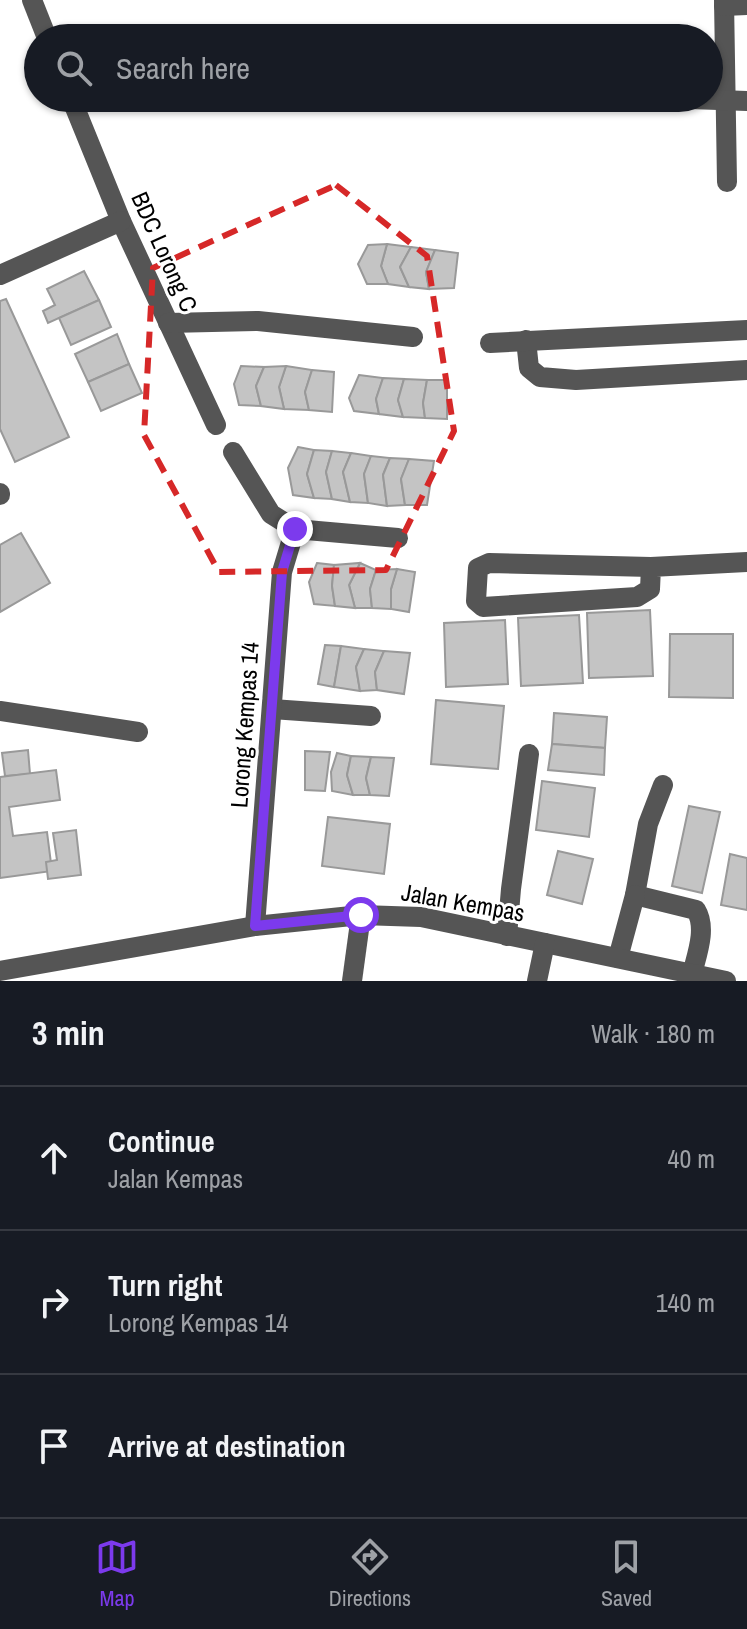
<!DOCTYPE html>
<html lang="en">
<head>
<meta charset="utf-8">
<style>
	:root { --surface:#171b24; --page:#242831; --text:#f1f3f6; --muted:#9ea1a6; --line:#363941; --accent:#7c3aed }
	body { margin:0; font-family:"Archivo Narrow",sans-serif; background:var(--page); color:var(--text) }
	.stop { position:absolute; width:24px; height:24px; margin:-18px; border:6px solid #7c3aed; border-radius:50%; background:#fff }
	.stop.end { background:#7c3aed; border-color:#fff; box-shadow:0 2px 8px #0008 }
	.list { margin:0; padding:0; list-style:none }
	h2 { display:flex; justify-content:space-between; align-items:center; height:104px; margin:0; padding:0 32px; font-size:34px }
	h2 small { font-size:26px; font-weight:400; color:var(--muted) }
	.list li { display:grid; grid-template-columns:52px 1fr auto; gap:24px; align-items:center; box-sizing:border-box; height:144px; padding:0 32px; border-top:2px solid var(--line) }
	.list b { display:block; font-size:30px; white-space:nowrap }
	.list p { margin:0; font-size:26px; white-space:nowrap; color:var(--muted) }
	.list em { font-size:26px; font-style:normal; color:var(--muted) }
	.icon { flex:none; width:44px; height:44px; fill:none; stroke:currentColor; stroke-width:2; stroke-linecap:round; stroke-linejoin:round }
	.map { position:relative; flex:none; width:747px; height:981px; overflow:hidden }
	.search { position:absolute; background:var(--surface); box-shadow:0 2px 6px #0004; left:24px; right:24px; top:24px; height:88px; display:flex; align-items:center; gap:20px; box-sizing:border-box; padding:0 28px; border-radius:44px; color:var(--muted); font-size:30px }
	.sheet { height:536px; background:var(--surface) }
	nav { display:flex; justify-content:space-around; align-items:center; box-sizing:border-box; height:112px; border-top:2px solid var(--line); background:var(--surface); font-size:22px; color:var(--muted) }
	nav a { display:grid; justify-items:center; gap:4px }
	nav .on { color:var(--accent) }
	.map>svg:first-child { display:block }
</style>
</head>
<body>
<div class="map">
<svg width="747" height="981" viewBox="0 0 747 981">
	<rect width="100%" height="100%" fill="#fff"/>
	<!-- building -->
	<g fill="#c4c4c4" stroke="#999" stroke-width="2">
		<polygon points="387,244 411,247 400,267 409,287 388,284 381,266"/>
		<polygon points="387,244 381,266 388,284 367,284 358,264 368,245"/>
		<polygon points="411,247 435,250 426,272 429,289 409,287 400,267"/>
		<polygon points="435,250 458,253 454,288 429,289 426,272"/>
		<polygon points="84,271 99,300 48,323 43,311 55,305 47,289"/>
		<polygon points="6,299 69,437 15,462 0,429 0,301"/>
		<polygon points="99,300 111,327 71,345 59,318"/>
		<polygon points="117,334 129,364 88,382 75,354"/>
		<polygon points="129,364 142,393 101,411 88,382"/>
		<polygon points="241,366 264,367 256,386 261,406 239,405 234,384"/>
		<polygon points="286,366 312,370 305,392 309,410 284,409 279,387"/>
		<polygon points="286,366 279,387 284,409 261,406 256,386 264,367"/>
		<polygon points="312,370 334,372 332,412 309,410 305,392"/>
		<polygon points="359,375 383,378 376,399 379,414 354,411 349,398"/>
		<polygon points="383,378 404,379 398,400 403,417 379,414 376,399"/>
		<polygon points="404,379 427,380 423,403 425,418 403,417 398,400"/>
		<polygon points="427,380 447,380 447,419 425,418 423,403"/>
		<polygon points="298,447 314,450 307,474 314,498 293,495 288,468"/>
		<polygon points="314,450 332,451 326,472 332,499 314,498 307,474"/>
		<polygon points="332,451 351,453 343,472 350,502 332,499 326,472"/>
		<polygon points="351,453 371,456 364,474 368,503 350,502 343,472"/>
		<polygon points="371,456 390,458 383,475 387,506 368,503 364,474"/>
		<polygon points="390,458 409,459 401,479 405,505 387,506 383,475"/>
		<polygon points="409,459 434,461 427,505 405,505 401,479"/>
		<polygon points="21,533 50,583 0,612 0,545"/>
		<polygon points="317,563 334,565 332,586 335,606 314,604 309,582"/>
		<polygon points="360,563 376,570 370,589 372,608 355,608 349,585"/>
		<polygon points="360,563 349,585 355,608 335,606 332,586 334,565"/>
		<polygon points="397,569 415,572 409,612 391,609 391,589"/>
		<polygon points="397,569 391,589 391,609 372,608 370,589 376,570"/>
		<polygon points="650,610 653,676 589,678 587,613"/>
		<polygon points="579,615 583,683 521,686 518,618"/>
		<polygon points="505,620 508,684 446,687 444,623"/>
		<polygon points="670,634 733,634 733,698 669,697"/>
		<polygon points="325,645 341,646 334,687 318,684"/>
		<polygon points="341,646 364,649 356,667 360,691 334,687"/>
		<polygon points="364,649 384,651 375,672 377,690 360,691 356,667"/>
		<polygon points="384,651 410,653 404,694 377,690 375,672"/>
		<polygon points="436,700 504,706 498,769 431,764"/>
		<polygon points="554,713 607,717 605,748 552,744"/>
		<polygon points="552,744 605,748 604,775 548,770"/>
		<polygon points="28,750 30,774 5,776 2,753"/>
		<polygon points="305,751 330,752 325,791 305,790"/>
		<polygon points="337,753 351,756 347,775 353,795 332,791 331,772"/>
		<polygon points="351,756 371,757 366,778 370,795 353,795 347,775"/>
		<polygon points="371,757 394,758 389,796 370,795 366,778"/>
		<polygon points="56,770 60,800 9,807 13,836 47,832 52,871 0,878 0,777"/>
		<polygon points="542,781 595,788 589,837 536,830"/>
		<polygon points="689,806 720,812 702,893 672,886"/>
		<polygon points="328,817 390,824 384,874 322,866"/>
		<polygon points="76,830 81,875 48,879 46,862 57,860 53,833"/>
		<polygon points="558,851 593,859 582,904 547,895"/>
		<polygon points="730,854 747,858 747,910 721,905"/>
	</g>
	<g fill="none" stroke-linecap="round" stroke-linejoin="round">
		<!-- minor -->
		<g stroke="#555" stroke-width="20">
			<polyline points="32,0 47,38"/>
			<polyline points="724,0 727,182"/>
			<polyline points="724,6 747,5"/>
			<polyline points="71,98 121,221 216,425"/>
			<polyline points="661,98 747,101"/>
			<polyline points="0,275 121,221"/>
			<polyline points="168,323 258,321 413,337"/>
			<polyline points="526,340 529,368 540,377 576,380 747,370"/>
			<polyline points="490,343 747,330"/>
			<polyline points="233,452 271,514 295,529 398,538"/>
			<polyline points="0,493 0,495"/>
			<polyline points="651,567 650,589 637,597 483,607 476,601 478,568 489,563 651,567 747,562"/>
			<polyline points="272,709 371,716"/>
			<polyline points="0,711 138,732"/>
			<path d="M663 785 648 824 635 895 696 910C707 928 697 954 692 974"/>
			<polyline points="255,926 282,572 295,529"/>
			<polyline points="507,936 511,889 529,754"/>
			<polyline points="618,958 635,895"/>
			<polyline points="0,971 255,926 361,915 421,917 726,981"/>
			<polyline points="352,981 361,915"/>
			<polyline points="537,981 545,943"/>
		</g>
	</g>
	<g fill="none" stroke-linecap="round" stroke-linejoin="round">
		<!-- route -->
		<polyline stroke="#7c3aed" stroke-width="10" points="295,529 282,572 255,926 361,915"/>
	</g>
	<!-- marked area -->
	<path fill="none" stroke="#d62828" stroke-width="6" stroke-dasharray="16 10" stroke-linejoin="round" d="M336 185 427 256 454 431 386 570 219 572 144 435 153 268Z"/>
	<g text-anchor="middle" stroke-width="6" stroke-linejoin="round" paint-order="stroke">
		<!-- street labels -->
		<g font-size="24" fill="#000" stroke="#fff">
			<text transform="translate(164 252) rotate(66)" y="8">BDC Lorong C</text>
			<text transform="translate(245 725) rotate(-86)" y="8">Lorong Kempas 14</text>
			<text transform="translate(463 903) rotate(10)" y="8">Jalan Kempas</text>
		</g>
	</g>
</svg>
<div class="stop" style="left:361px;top:915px"></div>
<div class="stop end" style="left:295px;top:529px"></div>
<div class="search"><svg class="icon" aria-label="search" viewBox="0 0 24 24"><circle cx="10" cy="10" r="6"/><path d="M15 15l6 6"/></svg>Search here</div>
</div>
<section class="sheet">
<h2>3 min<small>Walk · 180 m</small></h2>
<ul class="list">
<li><svg class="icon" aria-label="ahead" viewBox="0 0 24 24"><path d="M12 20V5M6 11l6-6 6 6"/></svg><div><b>Continue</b><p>Jalan Kempas</p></div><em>40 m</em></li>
<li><svg class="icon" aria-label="right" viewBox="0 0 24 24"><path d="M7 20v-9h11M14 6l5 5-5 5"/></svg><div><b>Turn right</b><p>Lorong Kempas 14</p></div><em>140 m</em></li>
<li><svg class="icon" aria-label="arrive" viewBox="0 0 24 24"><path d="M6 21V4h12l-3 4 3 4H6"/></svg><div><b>Arrive at destination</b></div></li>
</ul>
</section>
<nav>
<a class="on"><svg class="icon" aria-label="map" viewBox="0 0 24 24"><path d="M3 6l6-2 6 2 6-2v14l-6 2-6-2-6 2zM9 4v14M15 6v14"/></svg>Map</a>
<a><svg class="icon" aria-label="directions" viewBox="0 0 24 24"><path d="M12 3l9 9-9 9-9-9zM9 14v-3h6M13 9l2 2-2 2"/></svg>Directions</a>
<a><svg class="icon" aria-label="saved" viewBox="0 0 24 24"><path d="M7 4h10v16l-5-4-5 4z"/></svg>Saved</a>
</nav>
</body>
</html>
